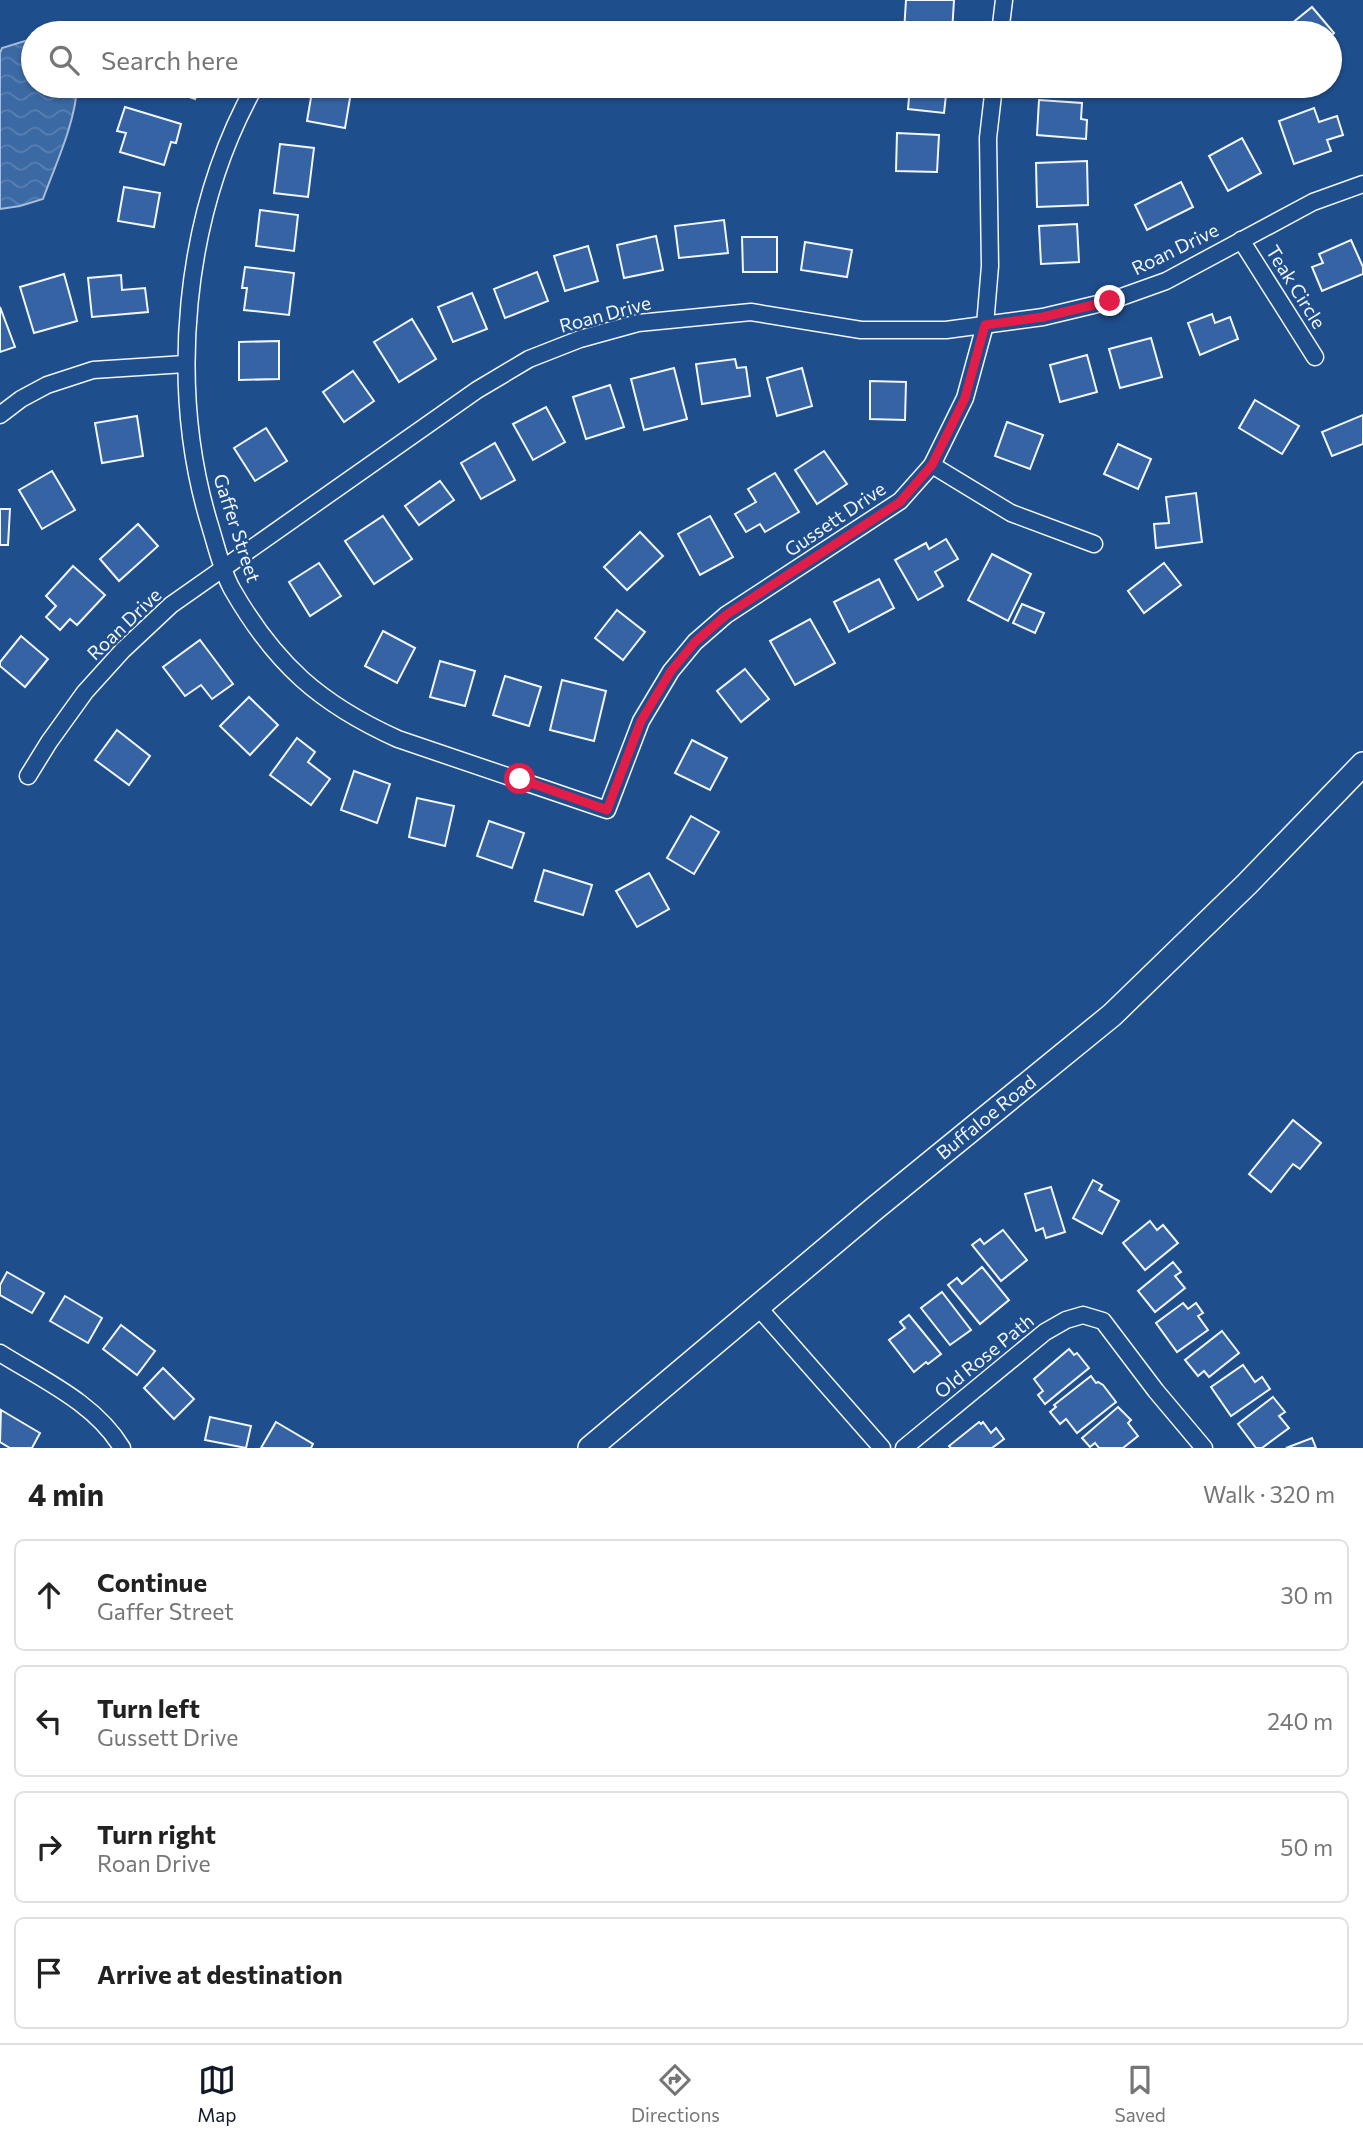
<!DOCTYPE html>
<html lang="en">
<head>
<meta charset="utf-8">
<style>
	:root { --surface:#fff; --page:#f2f2f2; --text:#222; --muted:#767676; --line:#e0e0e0; --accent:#111827 }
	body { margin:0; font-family:Commissioner,sans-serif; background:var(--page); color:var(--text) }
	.stop { position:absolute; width:21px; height:21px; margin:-16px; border:5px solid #e11d48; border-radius:50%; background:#fff }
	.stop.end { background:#e11d48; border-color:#fff; box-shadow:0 2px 7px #0008 }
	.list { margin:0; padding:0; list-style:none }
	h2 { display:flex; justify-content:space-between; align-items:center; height:91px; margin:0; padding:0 28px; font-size:30px }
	h2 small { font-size:23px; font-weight:400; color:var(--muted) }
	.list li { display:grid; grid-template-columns:46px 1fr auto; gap:21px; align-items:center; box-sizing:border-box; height:112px; margin:0 14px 14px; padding:0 14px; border:2px solid var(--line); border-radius:10px }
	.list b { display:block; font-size:26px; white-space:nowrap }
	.list p { margin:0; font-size:23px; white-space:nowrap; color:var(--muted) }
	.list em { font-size:23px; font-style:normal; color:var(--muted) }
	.icon { flex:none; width:38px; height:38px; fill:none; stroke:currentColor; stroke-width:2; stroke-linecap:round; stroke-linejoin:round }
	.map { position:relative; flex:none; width:1363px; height:1448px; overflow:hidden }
	.search { position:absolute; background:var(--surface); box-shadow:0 2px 5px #0004; left:21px; right:21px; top:21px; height:77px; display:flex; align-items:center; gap:18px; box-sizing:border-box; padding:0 24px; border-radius:38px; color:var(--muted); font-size:26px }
	.sheet { height:595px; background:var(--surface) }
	nav { display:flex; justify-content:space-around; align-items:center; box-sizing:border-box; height:98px; border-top:2px solid var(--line); background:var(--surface); font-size:19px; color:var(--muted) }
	nav a { display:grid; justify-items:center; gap:4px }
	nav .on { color:var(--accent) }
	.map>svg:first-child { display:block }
</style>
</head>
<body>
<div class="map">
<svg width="1363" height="1448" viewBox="0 0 1363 1448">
	<defs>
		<pattern id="water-waves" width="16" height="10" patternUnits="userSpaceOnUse" patternTransform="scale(1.75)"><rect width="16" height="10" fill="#3b69a3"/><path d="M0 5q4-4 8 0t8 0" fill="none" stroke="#587fb1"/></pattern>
	</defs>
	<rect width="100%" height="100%" fill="#1f4e8c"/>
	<!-- water -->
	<path fill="url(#water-waves)" stroke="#a8bbd7" stroke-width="2" d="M28 40 33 42V86H77C76 121 55 166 43 199L20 206 0 209V53L2 48Z"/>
	<!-- building -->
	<g fill="#3563a3" stroke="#f2f6ff" stroke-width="2">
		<polygon points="906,0 954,0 952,33 904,32"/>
		<polygon points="1312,7 1334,33 1330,37 1330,33 1280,33"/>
		<polygon points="1250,28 1251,33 1205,33 1205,32"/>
		<polygon points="164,86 200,86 195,99 163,88"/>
		<polygon points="313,86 351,92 345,128 307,121"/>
		<polygon points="910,86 947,86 944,113 908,109"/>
		<polygon points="1147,86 1182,86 1149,95"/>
		<polygon points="1210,86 1239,86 1239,89 1211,91"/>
		<polygon points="1039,100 1082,103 1081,119 1087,120 1086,139 1037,135"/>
		<polygon points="125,107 181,124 176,143 171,142 164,165 120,152 126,133 117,131"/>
		<polygon points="1314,108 1319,122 1337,116 1343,135 1327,140 1331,151 1294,164 1279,121"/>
		<polygon points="897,133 939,135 937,172 896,171"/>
		<polygon points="1242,138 1261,173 1228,191 1209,156"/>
		<polygon points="280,144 314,148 308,197 274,193"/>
		<polygon points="1087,161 1088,205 1037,207 1036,163"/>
		<polygon points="1181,182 1193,207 1147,230 1135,205"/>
		<polygon points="124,187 160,193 154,227 118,221"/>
		<polygon points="260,210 298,215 294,251 256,246"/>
		<polygon points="724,220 728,253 679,258 675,226"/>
		<polygon points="1077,224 1079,262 1041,264 1039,226"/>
		<polygon points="656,236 663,270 624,278 617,245"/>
		<polygon points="742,237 777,237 777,272 743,272"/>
		<polygon points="1351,240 1363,267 1363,274 1322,291 1312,267 1323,263 1319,254"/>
		<polygon points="805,242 852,250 847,277 801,270"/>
		<polygon points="588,246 598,281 565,291 554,256"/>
		<polygon points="245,267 294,273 289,315 244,310 247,288 242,288"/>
		<polygon points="537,272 548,301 505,318 494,289"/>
		<polygon points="64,274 77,321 34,333 20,287"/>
		<polygon points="121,275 122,290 145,288 148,312 92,317 88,278"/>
		<polygon points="472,293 487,329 453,342 438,307"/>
		<polygon points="0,307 15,347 0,352"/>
		<polygon points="1212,314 1215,323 1230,317 1238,339 1200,355 1188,323"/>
		<polygon points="412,319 436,359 399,382 374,342"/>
		<polygon points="1151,338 1162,377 1120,388 1109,349"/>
		<polygon points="279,341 279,379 239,380 239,342"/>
		<polygon points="1087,355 1097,392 1060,402 1050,365"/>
		<polygon points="735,359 737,368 746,367 750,396 702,404 696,364"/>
		<polygon points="674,368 687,419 644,430 631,379"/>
		<polygon points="802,368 812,406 777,416 767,378"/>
		<polygon points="353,371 374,401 344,422 323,392"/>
		<polygon points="870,381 906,382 905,420 870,419"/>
		<polygon points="610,385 624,427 586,439 573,397"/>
		<polygon points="1255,400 1299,426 1282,454 1239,428"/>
		<polygon points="546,407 565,442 533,460 513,424"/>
		<polygon points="1363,415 1363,444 1332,456 1322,432"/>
		<polygon points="137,416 143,456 102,463 95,423"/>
		<polygon points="1007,422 1043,435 1030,469 995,456"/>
		<polygon points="266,428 287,461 255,481 234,448"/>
		<polygon points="495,443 515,480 481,499 461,463"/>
		<polygon points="1118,444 1151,459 1138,489 1104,474"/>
		<polygon points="824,451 847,484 817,504 795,470"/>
		<polygon points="52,471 75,510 42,529 19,490"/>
		<polygon points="775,473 799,512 765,532 760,524 746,532 735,514 756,502 748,489"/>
		<polygon points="440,481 454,500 419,525 405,506"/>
		<polygon points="1196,493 1202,542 1156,548 1154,524 1169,523 1166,497"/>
		<polygon points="0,509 10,509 8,545 0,545"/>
		<polygon points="383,516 412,559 374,584 345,541"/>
		<polygon points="710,516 733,557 700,575 678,534"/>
		<polygon points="138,524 158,546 119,581 100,559"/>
		<polygon points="640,532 663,556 627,590 604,567"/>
		<polygon points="946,539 958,559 935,572 943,586 918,600 895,560 926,543 929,549"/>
		<polygon points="992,554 1031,574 1008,621 968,600"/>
		<polygon points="319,563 341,596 310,616 289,582"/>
		<polygon points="1164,563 1181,585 1144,613 1128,591"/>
		<polygon points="73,566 105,595 77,625 70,619 60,630 46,617 56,606 46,596"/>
		<polygon points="879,579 894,608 849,632 834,602"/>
		<polygon points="1022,604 1044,613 1035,633 1013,623"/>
		<polygon points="617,610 645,632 623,660 595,638"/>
		<polygon points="810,619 835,663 795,685 770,641"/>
		<polygon points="383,631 415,648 397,683 365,666"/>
		<polygon points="21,636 48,659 25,687 0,666 0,662"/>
		<polygon points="200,640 233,684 212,699 201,685 185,696 163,667"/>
		<polygon points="440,661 475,671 465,706 430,697"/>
		<polygon points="745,669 769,699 741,722 717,691"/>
		<polygon points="505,676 541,687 529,726 493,715"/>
		<polygon points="562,680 606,691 594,741 550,730"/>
		<polygon points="249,697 278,725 250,755 220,726"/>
		<polygon points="117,730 150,756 129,785 95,760"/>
		<polygon points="297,738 315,752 308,762 330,779 311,805 270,775"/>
		<polygon points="692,740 727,758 710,790 675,773"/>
		<polygon points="354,771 390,784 377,823 341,810"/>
		<polygon points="417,798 454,806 445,846 409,837"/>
		<polygon points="691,816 719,832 694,874 667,858"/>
		<polygon points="489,821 524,833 512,868 477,856"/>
		<polygon points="544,870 592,885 583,915 535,901"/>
		<polygon points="649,873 669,909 637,927 616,891"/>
		<polygon points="1293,1120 1321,1143 1300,1169 1293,1164 1271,1192 1249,1174"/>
		<polygon points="1093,1180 1102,1185 1099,1190 1119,1201 1102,1234 1073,1218"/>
		<polygon points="1051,1187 1065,1232 1046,1238 1043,1228 1036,1231 1025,1194"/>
		<polygon points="1150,1221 1157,1230 1163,1225 1178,1243 1145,1270 1123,1243"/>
		<polygon points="1003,1230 1027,1260 1001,1281 972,1245 980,1239 984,1244"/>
		<polygon points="1173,1262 1181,1272 1175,1276 1185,1288 1155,1312 1138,1291"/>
		<polygon points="982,1267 1009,1300 980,1324 948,1285 957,1278 962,1284"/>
		<polygon points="7,1272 44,1293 32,1313 0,1295 0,1285"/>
		<polygon points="942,1292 971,1330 950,1345 921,1308"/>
		<polygon points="65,1296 102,1318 88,1343 50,1321"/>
		<polygon points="1183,1303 1188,1309 1196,1303 1203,1313 1198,1316 1208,1330 1177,1352 1156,1323"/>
		<polygon points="909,1315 941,1354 928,1364 926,1362 914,1372 889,1340 905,1328 900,1322"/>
		<polygon points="121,1325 155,1351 137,1375 103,1349"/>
		<polygon points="1222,1331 1239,1353 1209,1377 1204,1371 1198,1376 1185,1360"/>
		<polygon points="1069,1349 1074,1355 1077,1353 1089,1368 1045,1404 1038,1395 1043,1391 1034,1379"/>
		<polygon points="1243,1365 1255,1382 1262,1377 1270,1389 1231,1416 1211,1387"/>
		<polygon points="163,1368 194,1399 174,1419 144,1388"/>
		<polygon points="1091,1376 1096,1383 1098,1382 1103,1385 1116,1402 1077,1433 1066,1419 1060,1424 1050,1412 1056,1407 1054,1405"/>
		<polygon points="1273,1397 1285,1412 1279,1416 1289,1428 1262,1448 1256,1448 1238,1424"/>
		<polygon points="1118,1407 1131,1420 1128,1423 1138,1436 1123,1448 1099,1448 1095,1443 1090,1447 1082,1438"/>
		<polygon points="1,1410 40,1433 32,1448 10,1448 0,1442"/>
		<polygon points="210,1417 251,1426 246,1448 205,1440"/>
		<polygon points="276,1422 313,1444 311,1448 261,1448"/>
		<polygon points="979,1422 981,1424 983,1422 991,1433 996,1428 1004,1439 992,1448 951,1448 949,1446"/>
		<polygon points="1312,1438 1316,1448 1286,1448"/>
	</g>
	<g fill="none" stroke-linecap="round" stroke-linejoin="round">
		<defs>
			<g id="street">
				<polyline points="1000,33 1004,0"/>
				<path d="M255 86C183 215 167 388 211 529 217 549 222 571 232 589 275 664 320 704 398 739L607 810 641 721 671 671 695 642 726 615 900 501 932 465 965 398 985 325 990 266 988 138 994 86"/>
				<polyline points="1241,240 1315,357"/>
				<polyline points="0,415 21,399 47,385 93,370 185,364"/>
				<polyline points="932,465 1011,513 1094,544"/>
				<polyline points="28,776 49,742 85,692 123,650 171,605 477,390 529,359 580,339 638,323 751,312 861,330 946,330 1043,317 1110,301 1166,281 1313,202 1363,184"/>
				<polyline points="758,1307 882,1448"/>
				<path d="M0 1353C43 1380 95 1403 122 1448"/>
				<polyline points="904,1448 1045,1332 1066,1320 1083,1315 1103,1321 1156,1391 1204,1448"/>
			</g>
			<polyline id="secondary" points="590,1448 874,1209 1112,1015 1247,884 1363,764"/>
		</defs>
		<!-- street casing -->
		<use href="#street" stroke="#f2f6ff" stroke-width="19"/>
		<!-- secondary casing -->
		<use href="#secondary" stroke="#f2f6ff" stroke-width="26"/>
		<!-- street -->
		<use href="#street" stroke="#1f4e8c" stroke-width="16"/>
		<!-- secondary -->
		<use href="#secondary" stroke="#1f4e8c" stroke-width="23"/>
	</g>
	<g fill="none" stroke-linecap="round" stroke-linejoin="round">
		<!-- route -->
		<polyline stroke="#e11d48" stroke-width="9" points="520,779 607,810 641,721 671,671 695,642 726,615 900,502 932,465 965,398 985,325 1043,317 1110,301"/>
	</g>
	<g text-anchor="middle" stroke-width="5" stroke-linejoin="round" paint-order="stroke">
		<!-- street labels -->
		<g font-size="19" fill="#f2f6ff" stroke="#1f4e8c">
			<text transform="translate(1175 249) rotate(-26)" y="7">Roan Drive</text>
			<text transform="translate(1296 287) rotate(58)" y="7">Teak Circle</text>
			<text transform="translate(605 314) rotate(-15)" y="7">Roan Drive</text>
			<text transform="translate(835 519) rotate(-34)" y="7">Gussett Drive</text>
			<text transform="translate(237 528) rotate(72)" y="7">Gaffer Street</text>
			<text transform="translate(124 624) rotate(-44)" y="7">Roan Drive</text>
			<text transform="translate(986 1117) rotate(-39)" y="7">Buffaloe Road</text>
			<text transform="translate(984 1356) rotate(-39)" y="7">Old Rose Path</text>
		</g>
	</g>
</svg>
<div class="stop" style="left:520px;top:779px"></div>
<div class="stop end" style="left:1110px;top:301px"></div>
<div class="search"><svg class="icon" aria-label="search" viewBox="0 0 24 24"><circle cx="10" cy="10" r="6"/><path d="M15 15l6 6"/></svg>Search here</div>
</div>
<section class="sheet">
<h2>4 min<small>Walk · 320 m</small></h2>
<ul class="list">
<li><svg class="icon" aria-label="ahead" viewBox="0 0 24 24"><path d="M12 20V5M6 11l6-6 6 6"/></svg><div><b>Continue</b><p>Gaffer Street</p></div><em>30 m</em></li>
<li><svg class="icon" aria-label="left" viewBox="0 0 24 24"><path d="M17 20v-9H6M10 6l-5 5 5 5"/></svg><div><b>Turn left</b><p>Gussett Drive</p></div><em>240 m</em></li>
<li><svg class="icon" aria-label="right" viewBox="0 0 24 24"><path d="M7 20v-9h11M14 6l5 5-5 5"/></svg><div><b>Turn right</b><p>Roan Drive</p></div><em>50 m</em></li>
<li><svg class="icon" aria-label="arrive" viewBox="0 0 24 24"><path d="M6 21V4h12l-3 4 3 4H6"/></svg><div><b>Arrive at destination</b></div></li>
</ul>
</section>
<nav>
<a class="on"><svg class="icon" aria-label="map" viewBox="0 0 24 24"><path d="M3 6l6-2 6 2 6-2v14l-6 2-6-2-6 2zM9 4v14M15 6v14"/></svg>Map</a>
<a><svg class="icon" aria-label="directions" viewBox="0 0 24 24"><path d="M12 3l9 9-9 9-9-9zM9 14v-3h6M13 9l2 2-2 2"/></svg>Directions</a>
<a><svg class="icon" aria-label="saved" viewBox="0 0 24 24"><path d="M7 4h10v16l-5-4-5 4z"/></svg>Saved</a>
</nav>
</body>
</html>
